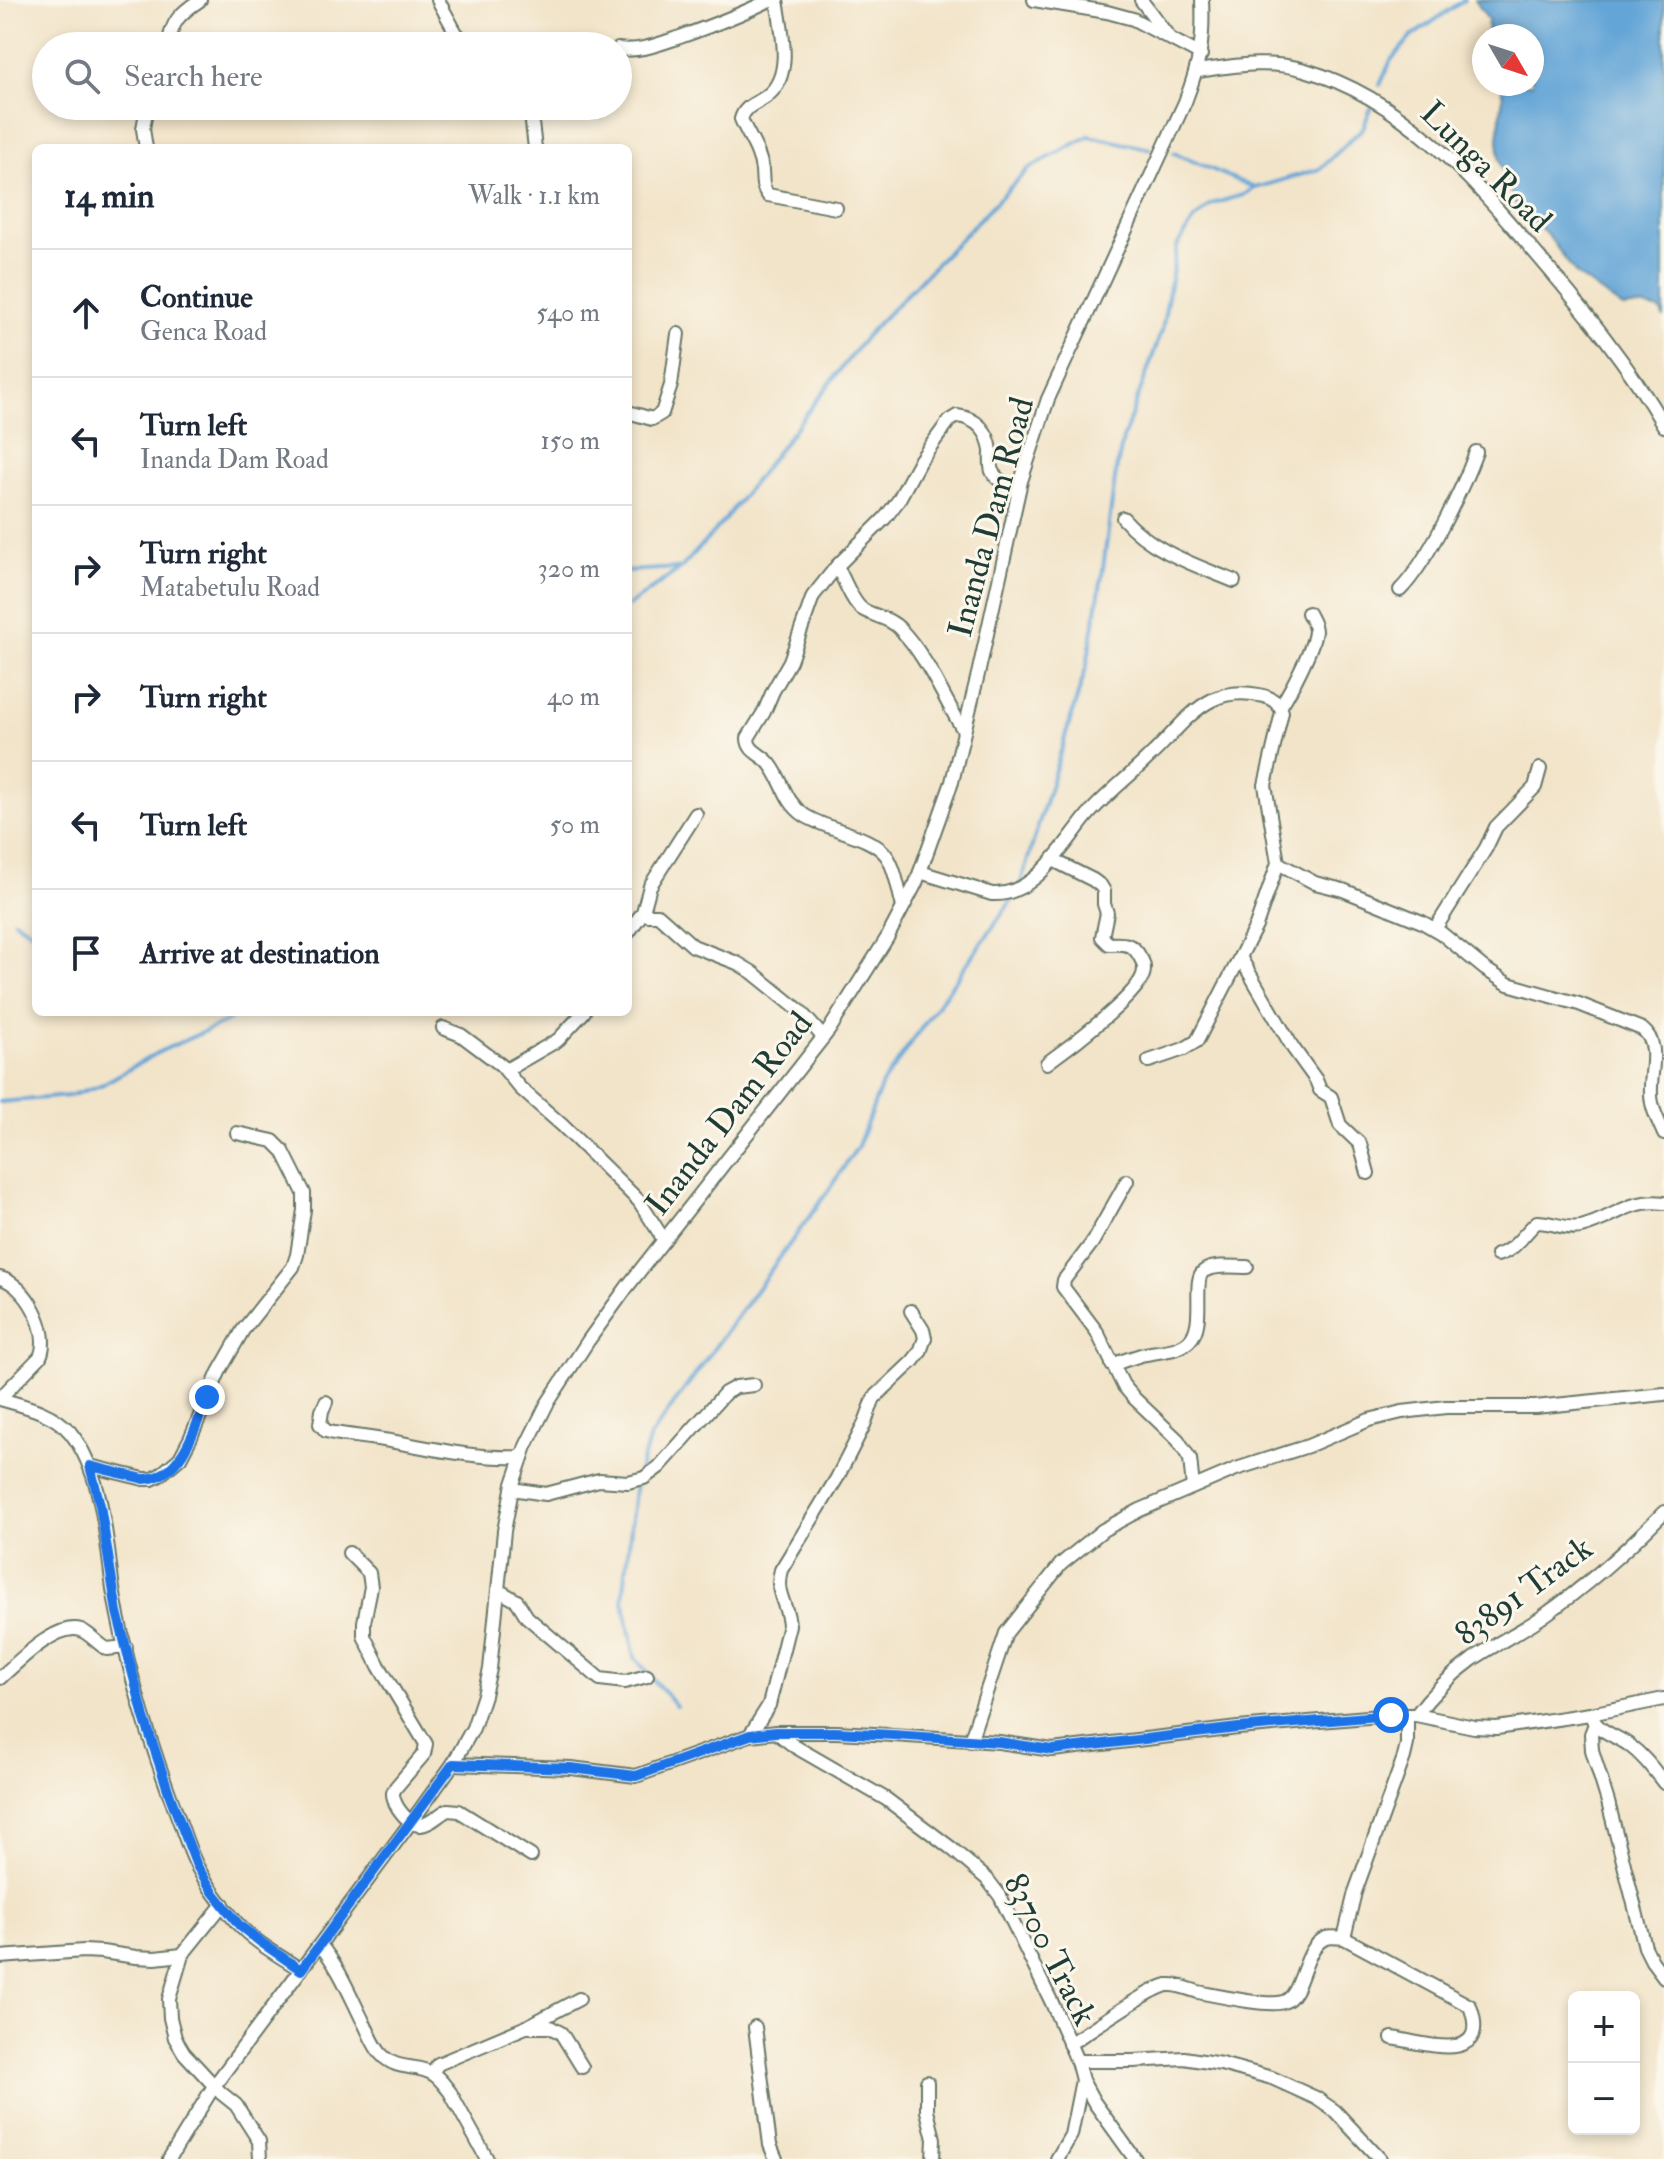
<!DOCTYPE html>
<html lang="en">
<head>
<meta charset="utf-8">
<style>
	:root { --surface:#fff; --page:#f2f2f3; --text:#1f2937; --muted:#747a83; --line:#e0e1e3 }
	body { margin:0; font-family:"IM FELL Double Pica",serif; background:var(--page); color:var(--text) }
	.controls { position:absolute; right:24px; bottom:24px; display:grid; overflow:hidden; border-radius:12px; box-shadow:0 4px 12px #0003 }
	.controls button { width:72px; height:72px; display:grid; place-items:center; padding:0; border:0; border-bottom:2px solid var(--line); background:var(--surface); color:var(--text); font:40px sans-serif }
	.compass { position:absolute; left:1472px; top:24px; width:72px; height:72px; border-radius:50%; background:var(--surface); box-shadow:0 4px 12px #0003; rotate:129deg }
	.stop { position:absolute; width:24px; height:24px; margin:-18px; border:6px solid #1a73e8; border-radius:50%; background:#fff }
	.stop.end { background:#1a73e8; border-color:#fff; box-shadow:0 2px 8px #0008 }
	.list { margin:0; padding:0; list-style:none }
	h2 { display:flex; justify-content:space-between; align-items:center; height:104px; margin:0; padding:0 32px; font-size:34px }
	h2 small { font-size:26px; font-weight:400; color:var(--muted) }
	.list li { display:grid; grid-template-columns:52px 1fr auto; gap:24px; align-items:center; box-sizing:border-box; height:128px; padding:0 32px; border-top:2px solid var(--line) }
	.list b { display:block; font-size:30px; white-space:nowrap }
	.list p { margin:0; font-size:26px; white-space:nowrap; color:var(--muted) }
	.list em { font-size:26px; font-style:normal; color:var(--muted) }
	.icon { flex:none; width:44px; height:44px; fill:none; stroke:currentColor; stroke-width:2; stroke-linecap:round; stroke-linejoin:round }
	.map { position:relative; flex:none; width:1664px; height:2159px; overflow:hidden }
	.search { position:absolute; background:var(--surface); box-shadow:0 4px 12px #0003; left:32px; top:32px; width:600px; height:88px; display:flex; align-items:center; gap:20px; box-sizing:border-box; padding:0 28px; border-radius:44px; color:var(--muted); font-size:30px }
	.panel { position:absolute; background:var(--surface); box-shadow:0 4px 12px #0003; left:32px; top:144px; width:600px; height:872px; border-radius:12px }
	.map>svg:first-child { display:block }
</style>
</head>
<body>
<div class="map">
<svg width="1664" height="2159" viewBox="0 0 1664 2159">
	<rect width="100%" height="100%" fill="#fbf7ec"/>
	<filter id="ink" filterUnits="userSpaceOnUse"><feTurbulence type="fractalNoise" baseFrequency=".0125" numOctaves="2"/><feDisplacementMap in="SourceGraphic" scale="16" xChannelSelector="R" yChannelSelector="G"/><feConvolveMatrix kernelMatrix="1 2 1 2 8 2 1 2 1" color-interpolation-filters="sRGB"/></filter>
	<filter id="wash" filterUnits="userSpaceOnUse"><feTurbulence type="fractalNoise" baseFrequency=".006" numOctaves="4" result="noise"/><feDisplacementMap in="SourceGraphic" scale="32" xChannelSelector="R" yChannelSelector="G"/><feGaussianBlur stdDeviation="1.8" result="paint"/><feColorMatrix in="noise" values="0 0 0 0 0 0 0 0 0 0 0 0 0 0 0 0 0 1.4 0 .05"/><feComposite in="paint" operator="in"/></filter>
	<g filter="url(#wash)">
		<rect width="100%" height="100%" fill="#f2e4c9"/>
		<!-- water -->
		<polygon fill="#63a5d7" stroke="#417186" stroke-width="2" points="1475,0 1664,0 1664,318 1660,310 1643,306 1623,308 1576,274 1549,237 1515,204 1500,162 1498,139 1503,95 1501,84 1532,84 1532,36 1487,36 1488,20"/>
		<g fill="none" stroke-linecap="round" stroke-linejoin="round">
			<!-- stream -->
			<g stroke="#63a5d7" stroke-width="4">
				<polyline points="1380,85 1391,60 1412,36 1464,0"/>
				<polyline points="1174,153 1255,188 1320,169 1363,128 1371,108"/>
				<polyline points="628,571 678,568"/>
				<polyline points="628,606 681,568 722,523 867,335 1028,169 1089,136 1150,149"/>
				<polyline points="1021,882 1087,665 1102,576 1116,471 1123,439 1162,330 1177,246 1194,220 1212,204 1243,195 1255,188"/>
				<polyline points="14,920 36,935"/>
				<polyline points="0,1102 69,1096 101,1085 161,1051 228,1021 239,1012"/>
				<polyline points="676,1706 635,1658 623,1599 636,1481 650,1437 828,1191 858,1146 882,1084 1016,894"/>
			</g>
		</g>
	</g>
	<g filter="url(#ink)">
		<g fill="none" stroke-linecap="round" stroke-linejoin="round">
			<defs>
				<g id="minor">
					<polyline points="438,0 456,33 469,46"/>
					<path d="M777 0C781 28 794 74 768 95 757 104 745 105 741 119 748 136 760 151 762 170 763 180 761 186 768 195L836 208"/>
					<polyline points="1034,0 1107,12 1133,19 1201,55"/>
					<polyline points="1141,0 1168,36"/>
					<path d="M168 46C172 21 179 14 200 0"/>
					<polyline points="557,46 571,43 592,46"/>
					<path d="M618 49C640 52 659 44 680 37 711 26 740 15 770 0"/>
					<path d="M1197 71C1233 66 1269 59 1305 70 1405 99 1473 180 1538 256 1584 310 1629 365 1664 426"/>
					<polyline points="532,106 532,123 535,148"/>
					<polyline points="146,148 143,129 147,106"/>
					<polyline points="628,412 652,419 662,413 671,385 678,334"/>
					<path d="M1123 518C1151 551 1195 565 1234 581"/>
					<path d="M837 566C843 577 852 602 862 609 875 617 891 618 901 630 928 658 943 698 964 731"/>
					<path d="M1400 590C1427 563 1463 488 1476 452"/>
					<path d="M1280 707C1290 692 1314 647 1315 631 1315 624 1311 619 1308 613"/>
					<path d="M1278 863 1315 883 1343 890 1422 922 1441 933 1485 969 1508 984 1579 1004 1642 1029C1664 1046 1646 1079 1652 1103 1654 1114 1660 1124 1664 1134"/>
					<path d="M920 872 992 894C1034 897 1064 844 1087 816 1106 794 1129 777 1149 757 1169 739 1188 712 1212 700 1227 692 1243 692 1259 695 1270 697 1279 702 1282 712L1265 785 1278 863 1256 926 1197 1041 1184 1049 1149 1061"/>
					<path d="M903 907C899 893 895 866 886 855 871 835 826 830 804 815 784 801 784 782 770 764 762 754 748 752 748 738L764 712 773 691 790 661 813 596 837 566 885 518 898 501 919 462 949 421 957 416C977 418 989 432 991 451 991 458 990 466 992 471 996 481 1010 486 1018 492"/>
					<polyline points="643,912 648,915 658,915 693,946 737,963 752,972 800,1011 823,1037"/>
					<polyline points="1435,929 1486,848 1496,827 1535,787 1540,769"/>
					<polyline points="628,933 643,912 650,886 696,814"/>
					<polyline points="1240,957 1293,1048 1316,1080 1320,1090 1331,1097 1340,1125 1360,1144 1368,1173"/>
					<polyline points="443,1028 461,1035 501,1065 520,1088 563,1126 639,1201 664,1240"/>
					<path d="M1047 1063C1068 1048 1136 997 1143 975 1145 969 1144 963 1140 957 1133 943 1123 943 1109 944L1102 937 1107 913 1104 904V891L1101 886 1093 880 1053 860"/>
					<polyline points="506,1070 558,1040 584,1012"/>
					<polyline points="1127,1181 1092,1243 1064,1280 1063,1287 1097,1332 1123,1385 1134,1398 1178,1440 1185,1451 1190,1459 1193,1487"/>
					<path d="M1497 1255C1516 1250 1523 1234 1537 1222 1553 1222 1565 1230 1581 1227 1614 1219 1628 1198 1664 1203"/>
					<path d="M0 1278C26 1284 52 1332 40 1357L0 1398"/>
					<path d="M1112 1365C1122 1361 1131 1358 1141 1355 1156 1351 1178 1352 1189 1341 1207 1324 1191 1279 1204 1271 1215 1264 1235 1267 1247 1267"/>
					<path d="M0 1399C24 1406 53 1412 70 1432 103 1473 106 1539 113 1589 126 1665 149 1741 176 1812 183 1830 189 1851 198 1868 209 1888 223 1906 237 1923 254 1942 280 1956 301 1970"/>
					<path d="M326 1402 322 1411 320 1424 326 1431 334 1433C353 1436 372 1438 390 1441 434 1449 477 1459 522 1457"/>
					<polyline points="90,1466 144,1479 152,1479 160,1475 180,1458 190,1439 219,1372 243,1330 293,1267 297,1255 304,1210 304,1193 283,1151 273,1141 237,1133"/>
					<polyline points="512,1489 546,1494 599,1480 628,1482 644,1478 659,1467 725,1393 736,1387 754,1385"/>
					<path d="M349 1553 369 1573 371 1587 364 1622V1636L379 1666 426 1744 424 1754 396 1787C393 1792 392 1793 394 1799 396 1808 410 1826 420 1825 430 1825 439 1814 448 1810L459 1811 531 1856"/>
					<polyline points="498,1590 517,1601 527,1617 600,1679 625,1682 647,1676"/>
					<path d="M0 1678C17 1663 56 1622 81 1630 90 1634 98 1644 107 1649L126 1647"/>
					<path d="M1416 1715C1432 1693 1451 1675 1473 1659 1495 1644 1520 1632 1542 1617 1586 1586 1627 1550 1664 1512"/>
					<path d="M1593 1720C1601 1733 1617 1736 1629 1745 1643 1755 1653 1769 1664 1783"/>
					<polyline points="1595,1724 1591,1734 1592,1750 1608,1802 1645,1947 1652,1961 1664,1977"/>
					<polyline points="776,1732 794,1746 886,1799 951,1848 987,1879 1000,1896 1052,2003 1077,2061 1082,2080 1094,2102 1135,2159"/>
					<path d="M750 1735 769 1705 789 1625C788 1604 774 1594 781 1570L837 1478 864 1425 874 1398 913 1361 920 1352 925 1338 923 1330 911 1311"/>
					<polyline points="970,1741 1006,1633 1061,1564 1103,1530 1140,1510 1236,1469 1308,1446 1369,1420 1402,1412 1446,1407 1535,1407 1664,1394"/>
					<polyline points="453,1764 571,1768 636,1776 750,1735 776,1732 836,1732 893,1735 999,1742 1052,1750 1238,1728 1391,1715 1416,1715 1474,1727 1497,1728 1590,1714 1664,1699"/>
					<polyline points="223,1904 182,1955 169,1999 170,2018 175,2038 184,2053 221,2093 236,2105 259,2141 260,2159"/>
					<polyline points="1344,1938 1355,1892 1404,1757 1407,1744 1407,1715"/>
					<path d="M320 1945C339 1967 350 1995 363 2021 369 2032 373 2045 381 2054 397 2072 416 2063 433 2074 440 2078 445 2086 450 2092L487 2159"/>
					<polyline points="0,1957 84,1951 102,1952 136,1957 155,1958 182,1955"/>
					<polyline points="530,2027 550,2027 561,2033 582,2067"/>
					<polyline points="755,2027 770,2145 776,2159"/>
					<path d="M1069 2044C1087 2033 1151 1987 1168 1985 1178 1984 1189 1989 1198 1992 1214 1995 1269 2007 1283 2002 1304 1996 1302 1947 1326 1938 1332 1936 1338 1938 1344 1938L1470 2006C1492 2066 1424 2043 1392 2038"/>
					<polyline points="1077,2061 1133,2061 1184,2058 1221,2064 1272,2078 1316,2098 1335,2111 1380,2159"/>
					<polyline points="432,2073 438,2064 526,2027 579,1999"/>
					<polyline points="927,2082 927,2111 934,2139 933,2159"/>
					<path d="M169 2159 214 2086 417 1814 453 1764 473 1728 484 1695 490 1669 504 1531 513 1484 526 1446 547 1404 588 1341 627 1287 829 1030 887 938 916 883 952 782 979 670 1021 481 1048 399 1185 102C1200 63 1204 41 1202 0"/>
					<polyline points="1057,2159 1071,2135 1082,2080"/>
				</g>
			</defs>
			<!-- minor casing -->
			<use href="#minor" stroke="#697768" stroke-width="16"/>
			<!-- minor -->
			<use href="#minor" stroke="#fff" stroke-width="12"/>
		</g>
	</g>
	<g fill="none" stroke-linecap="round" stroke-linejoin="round" filter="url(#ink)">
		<!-- route -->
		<path stroke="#1a73e8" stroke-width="10" d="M207 1397C196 1426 182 1478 144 1479L90 1466 100 1505 117 1612 144 1717 170 1796 197 1866 213 1892 240 1926 262 1943 301 1970 453 1764 571 1768 636 1776 750 1735 776 1732H836L893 1735 999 1742 1052 1750 1238 1728 1391 1715"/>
	</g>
	<g text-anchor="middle" stroke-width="6" stroke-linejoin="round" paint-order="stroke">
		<!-- street labels -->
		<g font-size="34" fill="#1f3d34" stroke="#fbf7ec">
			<text transform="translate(1487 166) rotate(45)" y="12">Lunga Road</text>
			<text transform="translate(990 517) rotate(-75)" y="12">Inanda Dam Road</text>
			<text transform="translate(728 1113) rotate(-52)" y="12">Inanda Dam Road</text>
			<text transform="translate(1523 1590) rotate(-36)" y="12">83891 Track</text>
			<text transform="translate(1051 1949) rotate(63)" y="12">83700 Track</text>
		</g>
	</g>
</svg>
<div class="controls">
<button>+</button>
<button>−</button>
</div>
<svg class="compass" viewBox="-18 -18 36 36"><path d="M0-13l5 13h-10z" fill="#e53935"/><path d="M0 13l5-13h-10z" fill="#747a83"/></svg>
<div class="stop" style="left:1391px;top:1715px"></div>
<div class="stop end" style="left:207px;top:1397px"></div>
<div class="search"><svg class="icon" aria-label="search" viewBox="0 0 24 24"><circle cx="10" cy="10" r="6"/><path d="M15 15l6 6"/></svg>Search here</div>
<section class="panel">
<h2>14 min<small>Walk · 1.1 km</small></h2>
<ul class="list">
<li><svg class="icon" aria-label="ahead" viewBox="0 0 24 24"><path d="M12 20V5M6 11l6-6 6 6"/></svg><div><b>Continue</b><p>Genca Road</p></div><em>540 m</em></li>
<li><svg class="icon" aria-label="left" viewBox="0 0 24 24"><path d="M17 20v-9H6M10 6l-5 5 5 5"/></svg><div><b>Turn left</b><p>Inanda Dam Road</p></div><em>150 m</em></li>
<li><svg class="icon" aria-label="right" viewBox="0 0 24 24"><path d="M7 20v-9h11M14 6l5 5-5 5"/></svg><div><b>Turn right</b><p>Matabetulu Road</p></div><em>320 m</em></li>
<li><svg class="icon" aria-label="right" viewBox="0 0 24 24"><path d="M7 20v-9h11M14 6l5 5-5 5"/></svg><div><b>Turn right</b></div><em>40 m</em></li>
<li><svg class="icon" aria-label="left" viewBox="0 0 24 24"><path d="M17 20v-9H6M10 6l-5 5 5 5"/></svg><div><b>Turn left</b></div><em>50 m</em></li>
<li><svg class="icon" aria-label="arrive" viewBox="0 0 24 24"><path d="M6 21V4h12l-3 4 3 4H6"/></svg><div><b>Arrive at destination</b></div></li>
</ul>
</section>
</div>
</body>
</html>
